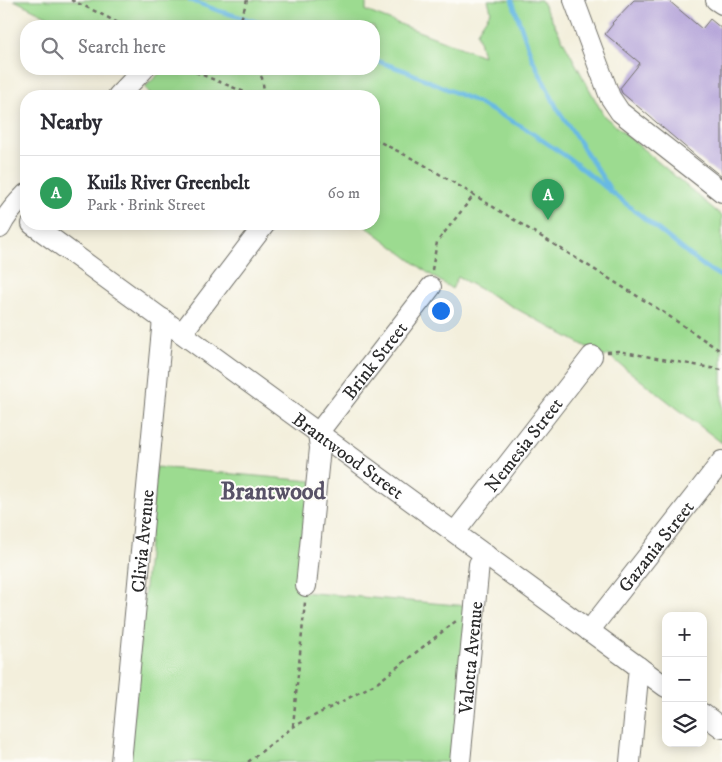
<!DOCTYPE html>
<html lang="en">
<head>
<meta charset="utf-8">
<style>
	:root { --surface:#fff; --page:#f7f7f7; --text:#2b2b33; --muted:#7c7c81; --line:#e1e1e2; --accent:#b5179e }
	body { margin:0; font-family:"IM FELL DW Pica",serif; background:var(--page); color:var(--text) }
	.controls { position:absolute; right:15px; bottom:15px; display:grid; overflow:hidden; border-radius:10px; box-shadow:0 2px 12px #0003 }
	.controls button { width:45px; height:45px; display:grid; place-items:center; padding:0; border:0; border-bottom:1px solid var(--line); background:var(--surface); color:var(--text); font:25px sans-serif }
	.you { position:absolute; left:440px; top:310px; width:18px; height:18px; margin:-12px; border:4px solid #fff; border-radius:50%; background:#1a73e8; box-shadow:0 0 0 8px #1a73e833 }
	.badge { display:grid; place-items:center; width:32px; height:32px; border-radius:50%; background:var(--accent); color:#fff; font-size:16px; font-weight:700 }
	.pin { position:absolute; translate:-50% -41px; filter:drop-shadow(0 1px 2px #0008) }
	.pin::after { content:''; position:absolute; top:26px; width:18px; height:15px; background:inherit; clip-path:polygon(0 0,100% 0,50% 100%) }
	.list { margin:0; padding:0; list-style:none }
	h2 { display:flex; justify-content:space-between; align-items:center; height:65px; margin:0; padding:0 20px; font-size:21px }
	h2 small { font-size:16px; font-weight:400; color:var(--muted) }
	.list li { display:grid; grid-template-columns:32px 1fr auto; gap:15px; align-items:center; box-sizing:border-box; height:75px; padding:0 20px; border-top:1px solid var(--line) }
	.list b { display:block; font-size:19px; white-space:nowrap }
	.list p { margin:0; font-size:16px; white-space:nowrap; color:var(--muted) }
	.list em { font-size:16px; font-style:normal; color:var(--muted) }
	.icon { flex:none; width:28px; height:28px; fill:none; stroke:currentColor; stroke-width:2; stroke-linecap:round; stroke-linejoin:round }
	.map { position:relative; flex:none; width:722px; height:762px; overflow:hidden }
	.search { position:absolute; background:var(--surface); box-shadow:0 2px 12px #0003; left:20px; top:20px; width:360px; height:55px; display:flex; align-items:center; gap:12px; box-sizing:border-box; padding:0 18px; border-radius:20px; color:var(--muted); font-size:19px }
	.panel { position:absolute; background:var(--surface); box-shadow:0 2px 12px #0003; left:20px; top:90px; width:360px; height:140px; border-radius:20px }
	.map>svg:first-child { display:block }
</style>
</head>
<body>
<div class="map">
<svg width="722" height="762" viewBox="0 0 722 762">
	<rect width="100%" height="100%" fill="#fdfcf7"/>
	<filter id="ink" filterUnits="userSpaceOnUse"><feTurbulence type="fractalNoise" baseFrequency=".02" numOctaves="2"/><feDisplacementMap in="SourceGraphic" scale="10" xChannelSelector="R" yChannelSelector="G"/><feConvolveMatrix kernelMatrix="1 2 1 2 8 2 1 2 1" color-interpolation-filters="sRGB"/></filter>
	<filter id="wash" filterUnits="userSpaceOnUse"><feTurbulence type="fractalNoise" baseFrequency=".0096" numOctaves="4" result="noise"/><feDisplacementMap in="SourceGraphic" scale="20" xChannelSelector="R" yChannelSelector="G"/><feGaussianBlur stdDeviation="1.12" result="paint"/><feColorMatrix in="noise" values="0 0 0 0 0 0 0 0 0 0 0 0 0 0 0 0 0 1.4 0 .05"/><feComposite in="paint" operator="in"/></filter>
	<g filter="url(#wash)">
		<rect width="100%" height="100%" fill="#f3efdc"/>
		<!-- green -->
		<g fill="#9cdb90" stroke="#64835e">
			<polygon points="14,0 366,0 366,11 483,56 477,32 491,11 488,0 541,0 604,116 722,216 722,443 608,355 605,357 458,277 452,289 428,273 363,224 374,224 374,96 152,96 145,87 163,70 162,69 374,69 374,26 67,26"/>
			<polygon points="156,467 312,481 301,592 469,606 453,762 129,762"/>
		</g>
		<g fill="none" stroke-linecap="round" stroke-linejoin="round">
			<!-- stream -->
			<g stroke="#67b9e3" stroke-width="4.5">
				<polyline points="190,0 219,11 271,26"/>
				<polyline points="512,0 532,58 557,108 610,189"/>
				<polyline points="374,60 406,71 472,100 523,127 570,159 705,267 722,277"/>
			</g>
		</g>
		<g id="blocks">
			<!-- building -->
			<polygon fill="#ad9bd6" points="634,0 668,0 702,29 710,19 722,29 722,177 697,157 622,93 620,88 640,63 605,34 613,24 612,23"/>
		</g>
	</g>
	<g filter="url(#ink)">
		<use href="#blocks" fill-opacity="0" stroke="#717069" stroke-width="1"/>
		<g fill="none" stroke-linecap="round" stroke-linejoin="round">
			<defs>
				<g id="minor">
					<polyline points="574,0 610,97 620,112 722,192"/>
					<polyline points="716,0 722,4"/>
					<polyline points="118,96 144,69"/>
					<path id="s1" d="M32 224 666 687"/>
					<path d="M0 228C6 215 16 204 26 194"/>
					<polyline points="182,333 265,224"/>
					<path id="s2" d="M455 532 592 356"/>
					<path id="s3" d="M306 586 320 448 318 433 431 287"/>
					<path id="s4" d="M589 631 722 461"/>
					<polyline points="703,714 722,728"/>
					<path id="s5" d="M121 762 163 319"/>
					<path id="s6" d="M460 762 479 564 486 555"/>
					<polyline points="630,762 639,667"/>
				</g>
			</defs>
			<!-- minor casing -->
			<use href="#minor" stroke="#717069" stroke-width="22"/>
			<!-- path -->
			<g stroke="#717069" stroke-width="2.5" stroke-dasharray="4 4" stroke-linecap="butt">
				<polyline points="71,0 99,13 124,26"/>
				<polyline points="239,26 247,0"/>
				<polyline points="188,69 254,96"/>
				<polyline points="257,69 262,78 265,96"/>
				<polyline points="374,139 421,163 474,195 663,312 722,352"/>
				<polyline points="432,270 437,242 474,195"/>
				<polyline points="607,352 618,351 722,370"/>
				<polyline points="293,726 305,602"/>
				<polyline points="248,762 293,727 377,683 456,621"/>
			</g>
			<!-- minor -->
			<use href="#minor" stroke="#fff" stroke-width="20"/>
		</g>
	</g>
	<g text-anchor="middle" stroke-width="4" stroke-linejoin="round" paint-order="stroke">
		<!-- street labels -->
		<g font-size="19" fill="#2b2b2b" stroke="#fdfcf7">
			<text dy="7" stroke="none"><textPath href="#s3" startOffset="246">Brink Street</textPath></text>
			<text dy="7" stroke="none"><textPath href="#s2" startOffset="111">Nemesia Street</textPath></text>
			<text dy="7" stroke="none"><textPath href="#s1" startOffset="392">Brantwood Street</textPath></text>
			<text dy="7" stroke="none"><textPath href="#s5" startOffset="222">Clivia Avenue</textPath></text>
			<text dy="7" stroke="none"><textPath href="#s4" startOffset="108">Gazania Street</textPath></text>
			<text dy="7" stroke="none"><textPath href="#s6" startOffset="105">Valotta Avenue</textPath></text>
		</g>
		<!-- district labels -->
		<g font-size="24" font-weight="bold" fill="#585267" stroke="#fdfcf7">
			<text x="273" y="499">Brantwood</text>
		</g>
	</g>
</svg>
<div class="controls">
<button>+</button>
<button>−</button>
<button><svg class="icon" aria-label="layers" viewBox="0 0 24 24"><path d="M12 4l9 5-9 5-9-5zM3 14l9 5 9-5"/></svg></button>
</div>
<div class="you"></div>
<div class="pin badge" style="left:548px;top:220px;background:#2e9e5b">A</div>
<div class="search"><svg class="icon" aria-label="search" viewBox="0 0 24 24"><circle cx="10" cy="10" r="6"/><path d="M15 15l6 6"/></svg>Search here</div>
<section class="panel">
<h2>Nearby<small></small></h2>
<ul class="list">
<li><span class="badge" style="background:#2e9e5b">A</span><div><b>Kuils River Greenbelt</b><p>Park · Brink Street</p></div><em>60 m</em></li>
</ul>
</section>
</div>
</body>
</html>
